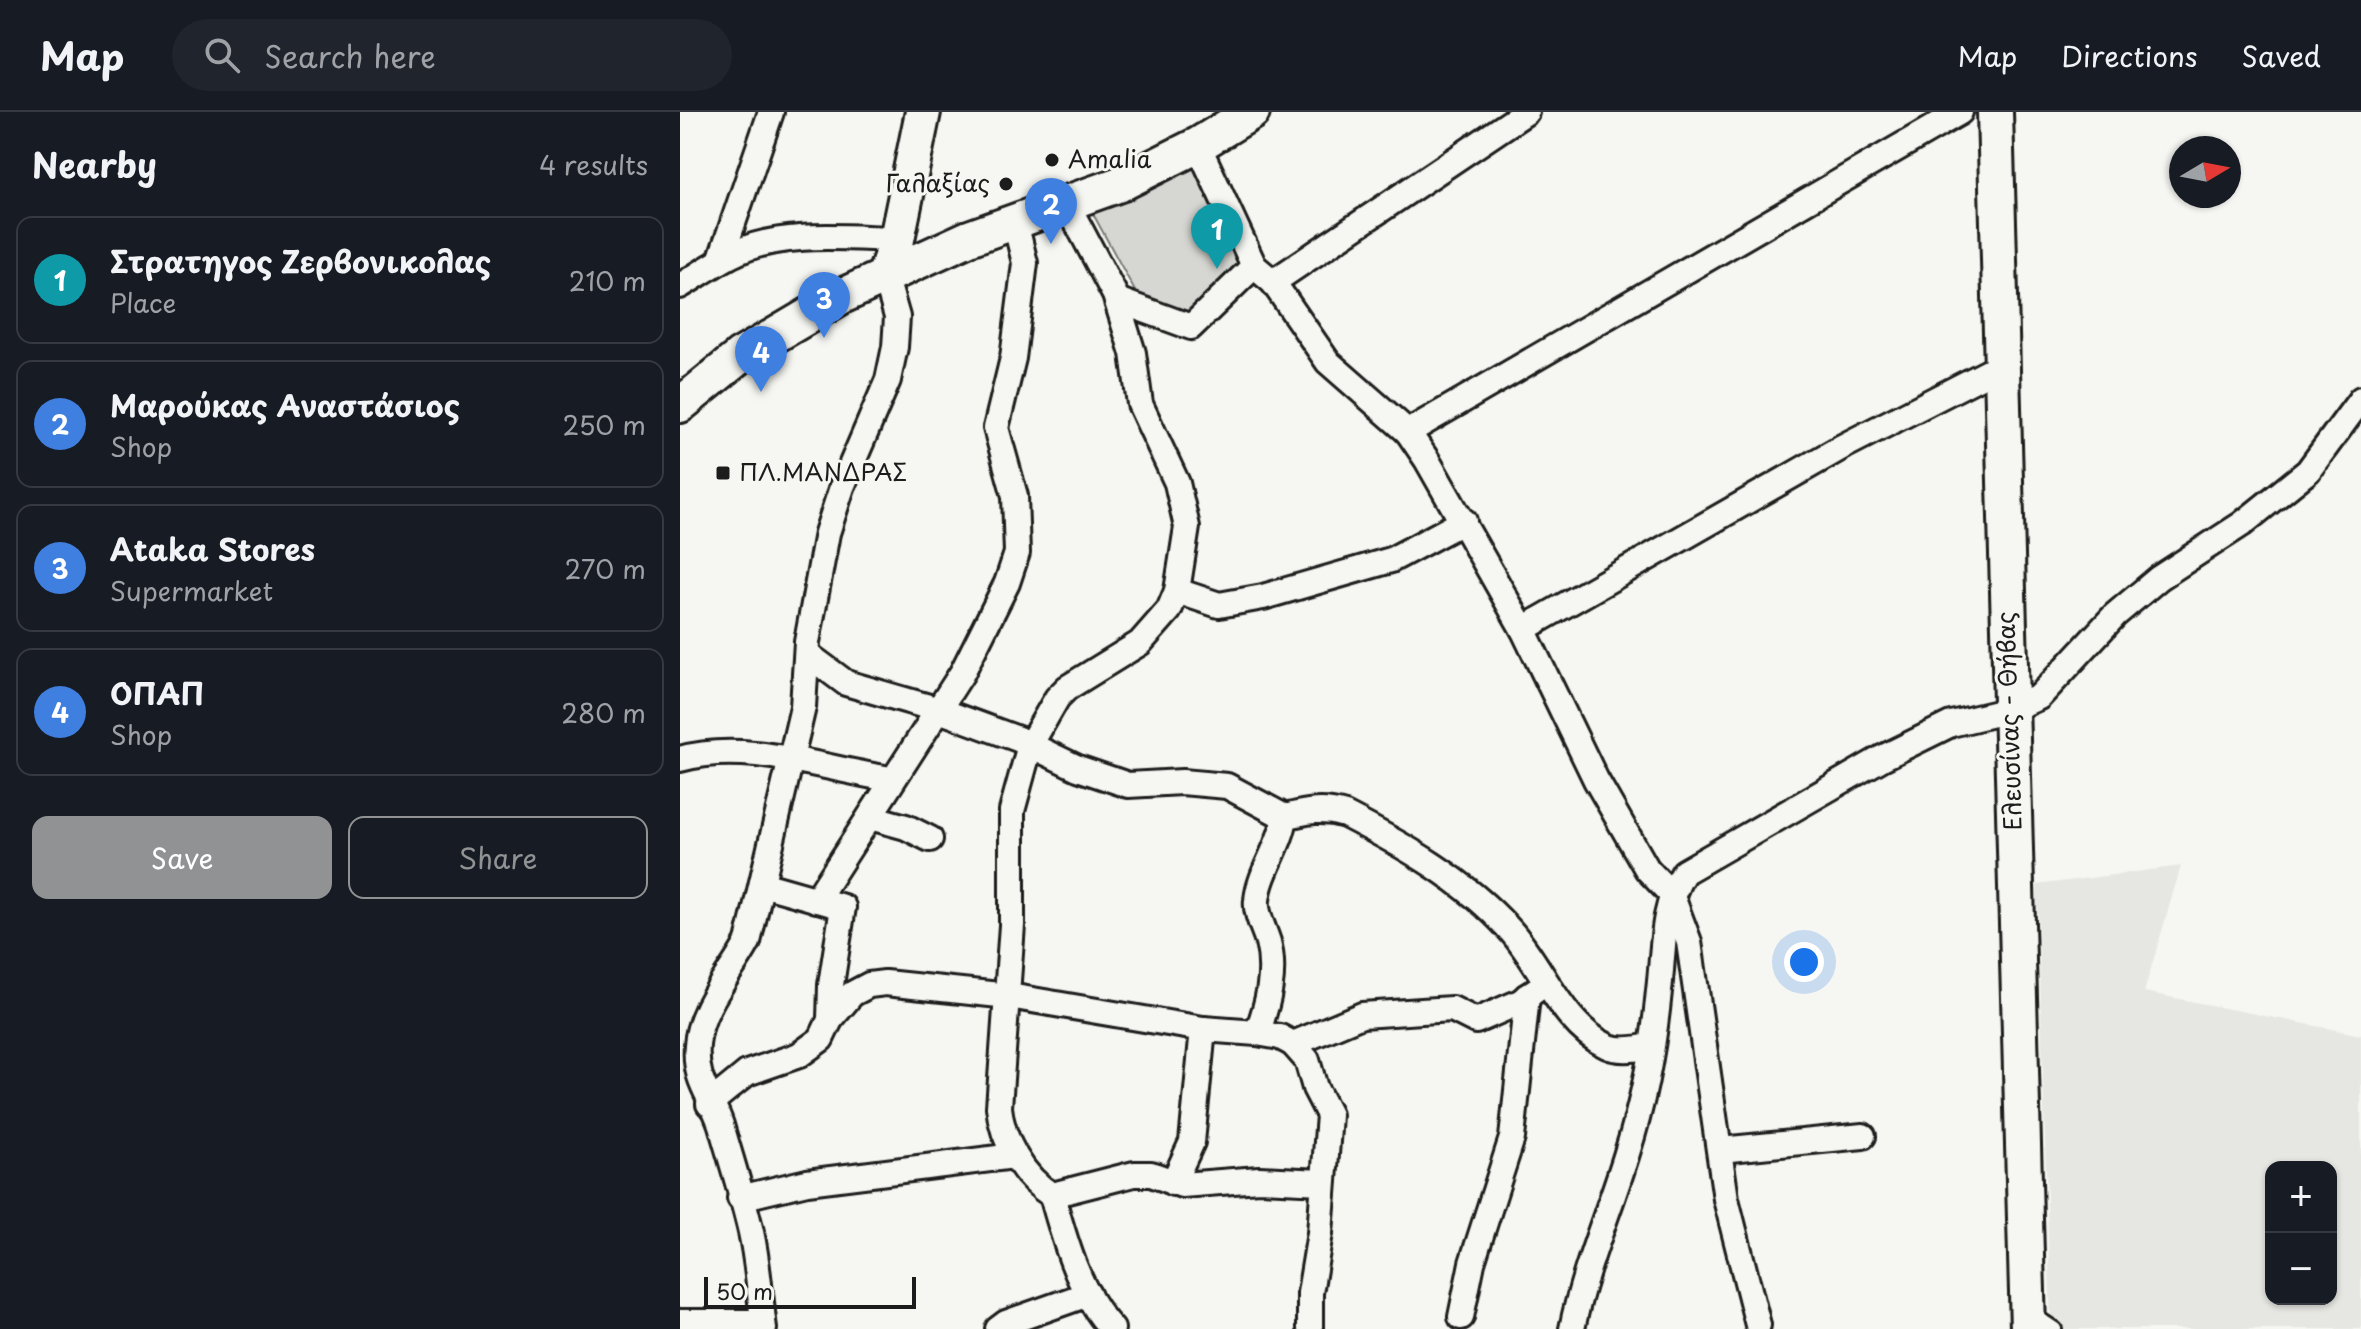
<!DOCTYPE html>
<html lang="en">
<head>
<meta charset="utf-8">
<style>
	:root { --surface:#171b24; --page:#20242c; --text:#f1f3f6; --muted:#9ea1a6; --line:#363941; --accent:#919294 }
	body { margin:0; font-family:"Playpen Sans",sans-serif; background:var(--page); color:var(--text) }
	.controls { position:absolute; right:24px; bottom:24px; display:grid; overflow:hidden; border-radius:16px; box-shadow:0 2px 6px #0004 }
	.controls button { width:72px; height:72px; display:grid; place-items:center; padding:0; border:0; border-bottom:2px solid var(--line); background:var(--surface); color:var(--text); font:40px sans-serif }
	.compass { position:absolute; left:1489px; top:24px; width:72px; height:72px; border-radius:50%; background:var(--surface); box-shadow:0 2px 6px #0004; rotate:80deg }
	.scale { position:absolute; left:24px; bottom:20px; width:212px; box-sizing:border-box; padding-left:8px; border:4px solid #1c1c1c; border-top:0; font-size:22px; line-height:28px; white-space:nowrap; color:#1c1c1c; -webkit-text-stroke:6px #f6f6f2; paint-order:stroke }
	.you { position:absolute; left:1124px; top:850px; width:28px; height:28px; margin:-20px; border:6px solid #fff; border-radius:50%; background:#1a73e8; box-shadow:0 0 0 12px #1a73e833 }
	.badge { display:grid; place-items:center; width:52px; height:52px; border-radius:50%; background:var(--accent); color:#fff; font-size:26px; font-weight:700 }
	.pin { position:absolute; translate:-50% -66px; filter:drop-shadow(0 2px 4px #0008) }
	.pin::after { content:''; position:absolute; top:42px; width:28px; height:24px; background:inherit; clip-path:polygon(0 0,100% 0,50% 100%) }
	.list { margin:0; padding:0; list-style:none }
	h2 { display:flex; justify-content:space-between; align-items:center; height:104px; margin:0; padding:0 32px; font-size:34px }
	h2 small { font-size:26px; font-weight:400; color:var(--muted) }
	.list li { display:grid; grid-template-columns:52px 1fr auto; gap:24px; align-items:center; box-sizing:border-box; height:128px; margin:0 16px 16px; padding:0 16px; border:2px solid var(--line); border-radius:16px }
	.list b { display:block; font-size:30px; white-space:nowrap }
	.list p { margin:0; font-size:26px; white-space:nowrap; color:var(--muted) }
	.list em { font-size:26px; font-style:normal; color:var(--muted) }
	.actions { display:flex; gap:16px; padding:24px 32px }
	.actions a { flex:1; padding:18px 0; border:2px solid var(--accent); border-radius:16px; text-align:center; font-size:28px; color:var(--accent) }
	.actions .main { background:var(--accent); color:#fff }
	.icon { flex:none; width:44px; height:44px; fill:none; stroke:currentColor; stroke-width:2; stroke-linecap:round; stroke-linejoin:round }
	.map { position:relative; flex:none; width:1681px; height:1217px; overflow:hidden }
	header { display:flex; align-items:center; gap:48px; box-sizing:border-box; height:112px; padding:0 40px; background:var(--surface); border-bottom:2px solid var(--line) }
	header strong { font-size:38px }
	nav { display:flex; gap:44px; margin-inline-start:auto; font-size:28px }
	.search { width:560px; height:72px; background:var(--page); display:flex; align-items:center; gap:20px; box-sizing:border-box; padding:0 28px; border-radius:44px; color:var(--muted); font-size:30px }
	main { display:flex }
	aside { flex:1; background:var(--surface) }
	.map>svg:first-child { display:block }
</style>
</head>
<body>
<header>
<strong>Map</strong>
<div class="search"><svg class="icon" aria-label="search" viewBox="0 0 24 24"><circle cx="10" cy="10" r="6"/><path d="M15 15l6 6"/></svg>Search here</div>
<nav><a>Map</a><a>Directions</a><a>Saved</a></nav>
</header>
<main>
<aside>
<h2>Nearby<small>4 results</small></h2>
<ul class="list">
<li><span class="badge" style="background:#0f9aa8">1</span><div><b>Στρατηγος Ζερβονικολας</b><p>Place</p></div><em>210 m</em></li>
<li><span class="badge" style="background:#3f7fe0">2</span><div><b>Μαρούκας Αναστάσιος</b><p>Shop</p></div><em>250 m</em></li>
<li><span class="badge" style="background:#3f7fe0">3</span><div><b>Ataka Stores</b><p>Supermarket</p></div><em>270 m</em></li>
<li><span class="badge" style="background:#3f7fe0">4</span><div><b>ΟΠΑΠ</b><p>Shop</p></div><em>280 m</em></li>
</ul>
<div class="actions"><a class="main">Save</a><a>Share</a></div>
</aside>
<div class="map">
<svg width="1681" height="1217" viewBox="0 0 1681 1217">
	<rect width="100%" height="100%" fill="#f6f6f2"/>
	<filter id="ink" filterUnits="userSpaceOnUse"><feTurbulence type="fractalNoise" baseFrequency=".0125" numOctaves="2"/><feDisplacementMap in="SourceGraphic" scale="16" xChannelSelector="R" yChannelSelector="G"/><feConvolveMatrix kernelMatrix="1 2 1 2 8 2 1 2 1" color-interpolation-filters="sRGB"/></filter>
	<g filter="url(#ink)">
		<!-- built -->
		<path fill="#e6e6e2" fill-rule="evenodd" d="M1501 754 1464 880 1681 923V1217H1371L1357 773ZM1591 1055H1651V1187H1591Z"/>
		<!-- green -->
		<polygon fill="#d6d6d2" stroke="#797977" stroke-width="2" points="515,54 561,151 508,200 457,183 412,100"/>
		<g fill="none" stroke-linecap="round" stroke-linejoin="round">
			<defs>
				<polyline id="lane" points="1351,1201 1375,1217"/>
				<g id="street">
					<polyline points="518,33 574,154 593,170 648,250 728,320 747,348 843,517 916,668 967,757 991,782 1009,830 1046,1087 1078,1213"/>
					<path d="M387 92 435 183 453 241 460 292 497 371 507 415 497 479 489 498 460 531 387 576 377 586 350 633 332 699V813L319 995C322 1028 343 1066 372 1083 385 1129 399 1182 432 1217"/>
					<polyline points="40,149 91,0"/>
					<polyline points="593,170 846,0"/>
					<path d="M0 174C20 162 39 148 60 139 106 119 168 126 217 127"/>
					<polyline points="437,188 511,215 574,154"/>
					<polyline points="728,320 1280,0"/>
					<polyline points="497,479 539,493 583,485 711,448 784,409"/>
					<polyline points="843,517 1162,335 1320,254"/>
					<path d="M127 542 166 571 256 597 338 627 398 656 448 673 502 670 547 674 605 705C627 699 643 696 665 703 725 734 784 767 830 818 862 853 882 913 927 934 940 940 957 937 970 934"/>
					<path d="M0 647C67 628 144 657 211 667"/>
					<polyline points="190,705 226,715 250,727"/>
					<polyline points="82,772 163,795 151,873 150,908"/>
					<polyline points="136,788 282,561 327,471 337,441 335,384 316,316 333,246 345,151 335,110"/>
					<path d="M577 921C588 892 596 861 588 830 584 817 575 800 577 788 580 759 601 734 605 705"/>
					<polyline points="613,932 682,903 772,897 796,909 840,890 856,878"/>
					<polyline points="29,992 67,961 119,943 141,927 150,908 172,882 189,873 205,871 329,884 523,917 577,921 600,925 613,932 627,948 635,976 649,1003 640,1121 630,1181 630,1217"/>
					<polyline points="1040,1038 1183,1024"/>
					<polyline points="493,1071 512,1030 523,917"/>
					<polyline points="372,1083 454,1062 471,1062 502,1073 579,1067 642,1070"/>
					<polyline points="60,1086 127,1070 334,1044"/>
					<polyline points="781,1205 792,1151 832,1026 847,884"/>
					<polyline points="0,1210 83,1210"/>
					<path d="M84 1217C80 1185 78 1151 71 1120 63 1085 51 1048 41 1013 31 982 14 970 17 933 20 893 50 864 68 830L123 595 127 530 147 421 162 375 208 268 215 235 217 205 205 163"/>
					<polyline points="318,1217 326,1211 408,1182"/>
					<path d="M892 1217C904 1157 929 1100 947 1041 963 991 974 931 979 879 984 837 981 797 1004 760L1202 646 1271 612 1330 598 1359 585 1435 503 1479 466 1562 412 1628 359 1681 287"/>
				</g>
				<g id="secondary">
					<polyline points="1315,0 1348,1217"/>
					<polyline points="205,163 217,127 243,0"/>
					<polyline points="0,293 60,244 162,184 289,126 440,72 518,33 572,0"/>
				</g>
			</defs>
			<!-- lane casing -->
			<use href="#lane" stroke="#1c1c1c" stroke-width="18"/>
			<!-- street casing -->
			<use href="#street" stroke="#1c1c1c" stroke-width="30"/>
			<!-- secondary casing -->
			<use href="#secondary" stroke="#1c1c1c" stroke-width="40"/>
			<!-- lane -->
			<use href="#lane" stroke="#f6f6f2" stroke-width="12"/>
			<!-- street -->
			<use href="#street" stroke="#f6f6f2" stroke-width="24"/>
			<!-- secondary -->
			<use href="#secondary" stroke="#f6f6f2" stroke-width="34"/>
		</g>
	</g>
	<!-- markers -->
	<g fill="#1c1c1c" stroke="#f6f6f2" stroke-width="3">
		<circle cx="372" cy="48" r="8"/>
		<circle cx="326" cy="72" r="8"/>
		<rect x="35" y="353" width="16" height="16" rx="4"/>
	</g>
	<g text-anchor="middle" stroke-width="6" stroke-linejoin="round" paint-order="stroke">
		<!-- poi labels -->
		<g font-size="24" fill="#1c1c1c" stroke="#f6f6f2" text-anchor="start">
			<text x="388" y="56">Amalia</text>
			<text x="310" y="80" text-anchor="end">Γαλαξίας</text>
			<text x="59" y="369">ΠΛ.ΜΑΝΔΡΑΣ</text>
		</g>
		<!-- street labels -->
		<g font-size="24" fill="#1c1c1c" stroke="#f6f6f2">
			<text transform="translate(1330 609) rotate(-92)" y="8">Ελευσίνας - Θήβας</text>
		</g>
	</g>
</svg>
<div class="controls">
<button>+</button>
<button>−</button>
</div>
<svg class="compass" viewBox="-18 -18 36 36"><path d="M0-13l5 13h-10z" fill="#e53935"/><path d="M0 13l5-13h-10z" fill="#9ea1a6"/></svg>
<div class="scale">50 m</div>
<div class="you"></div>
<div class="pin badge" style="left:537px;top:157px;background:#0f9aa8">1</div>
<div class="pin badge" style="left:371px;top:132px;background:#3f7fe0">2</div>
<div class="pin badge" style="left:144px;top:226px;background:#3f7fe0">3</div>
<div class="pin badge" style="left:81px;top:280px;background:#3f7fe0">4</div>
</div>
</main>
</body>
</html>
